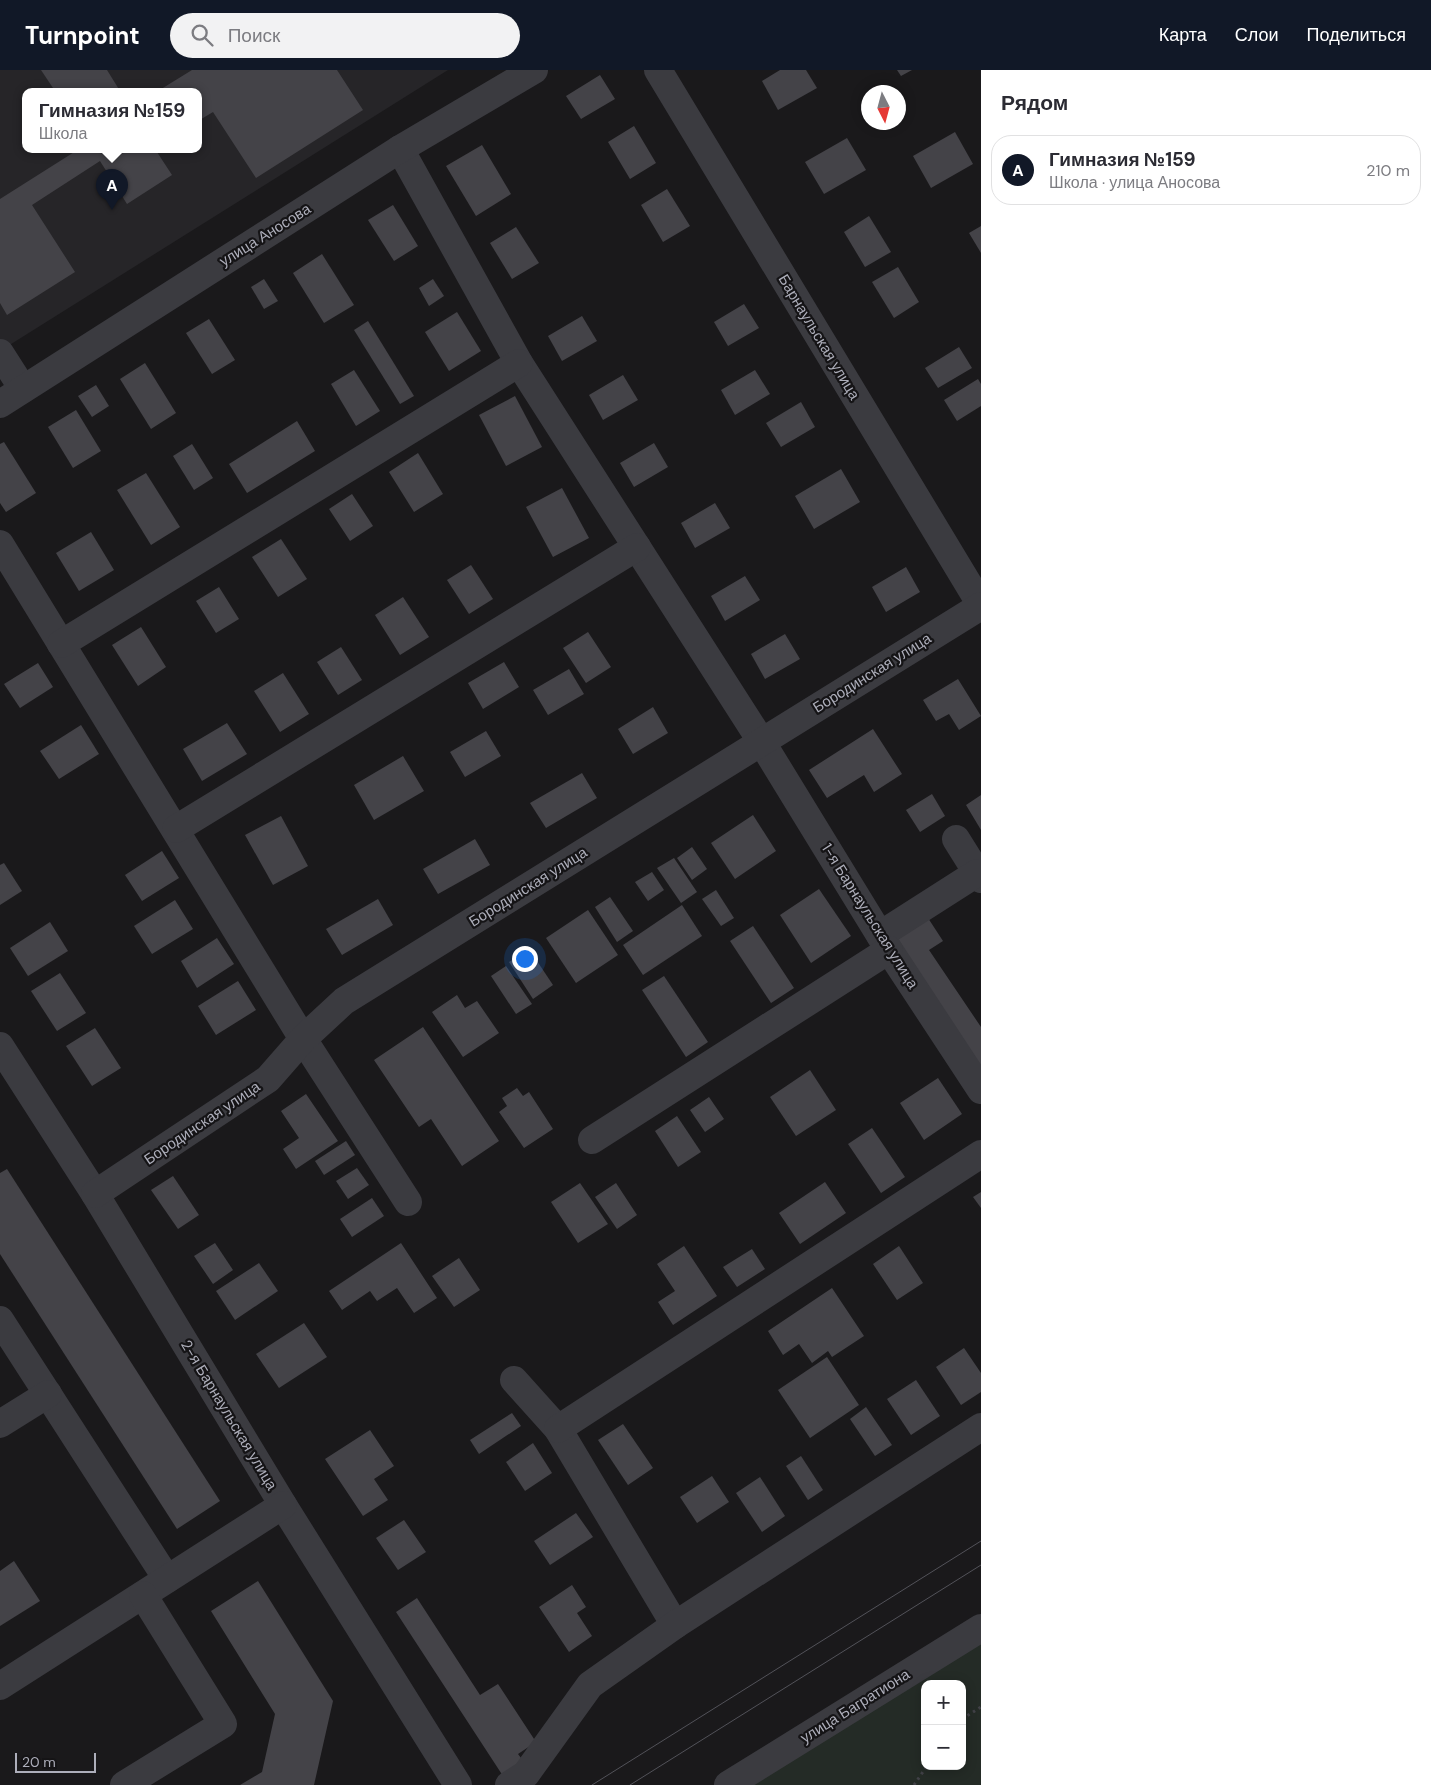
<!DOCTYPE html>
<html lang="ru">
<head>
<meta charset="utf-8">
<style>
	:root { --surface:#fff; --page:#f2f2f3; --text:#2b2b33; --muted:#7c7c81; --line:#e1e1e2; --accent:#111827 }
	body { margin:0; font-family:"DM Sans",sans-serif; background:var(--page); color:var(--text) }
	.controls { position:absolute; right:15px; bottom:15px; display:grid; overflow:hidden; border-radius:10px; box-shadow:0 2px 12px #0003 }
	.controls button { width:45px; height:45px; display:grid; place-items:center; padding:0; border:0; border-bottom:1px solid var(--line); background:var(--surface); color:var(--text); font:25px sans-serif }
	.compass { position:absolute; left:861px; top:15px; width:45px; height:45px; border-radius:50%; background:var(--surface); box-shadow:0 2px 12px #0003; rotate:174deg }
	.scale { position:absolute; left:15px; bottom:12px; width:81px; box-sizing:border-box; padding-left:5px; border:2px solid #adaeba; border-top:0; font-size:14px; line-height:18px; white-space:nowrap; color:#adaeba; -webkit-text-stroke:4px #151416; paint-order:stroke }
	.you { position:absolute; left:524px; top:888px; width:18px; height:18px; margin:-12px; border:4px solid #fff; border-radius:50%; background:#1a73e8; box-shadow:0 0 0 8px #1a73e833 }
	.badge { display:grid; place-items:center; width:32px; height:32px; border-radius:50%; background:var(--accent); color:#fff; font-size:16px; font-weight:700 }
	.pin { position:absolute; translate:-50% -41px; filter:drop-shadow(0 1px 2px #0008) }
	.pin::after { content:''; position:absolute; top:26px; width:18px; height:15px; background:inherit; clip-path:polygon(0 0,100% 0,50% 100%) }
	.popup { position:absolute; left:22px; top:18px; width:180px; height:65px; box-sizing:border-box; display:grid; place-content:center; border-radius:10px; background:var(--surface); filter:drop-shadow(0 1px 4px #0005); font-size:16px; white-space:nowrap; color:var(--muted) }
	.popup b { font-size:19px; color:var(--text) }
	.popup::after { content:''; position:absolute; left:50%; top:100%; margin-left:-10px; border:10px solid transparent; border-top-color:var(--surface) }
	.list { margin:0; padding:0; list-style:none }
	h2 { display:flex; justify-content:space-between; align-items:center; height:65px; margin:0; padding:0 20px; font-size:21px }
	h2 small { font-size:16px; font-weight:400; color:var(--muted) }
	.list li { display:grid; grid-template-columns:32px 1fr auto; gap:15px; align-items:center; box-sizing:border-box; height:70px; margin:0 10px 10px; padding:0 10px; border:1px solid var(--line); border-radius:20px }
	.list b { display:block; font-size:19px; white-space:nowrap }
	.list p { margin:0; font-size:16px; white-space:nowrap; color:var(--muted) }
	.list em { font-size:16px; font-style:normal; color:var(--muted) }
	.icon { flex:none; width:28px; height:28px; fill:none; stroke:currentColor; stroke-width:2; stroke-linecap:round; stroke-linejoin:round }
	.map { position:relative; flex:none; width:981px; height:1715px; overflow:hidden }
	header { display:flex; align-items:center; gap:30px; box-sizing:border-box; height:70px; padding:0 25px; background:var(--accent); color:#fff }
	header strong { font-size:24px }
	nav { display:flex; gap:28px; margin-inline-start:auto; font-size:18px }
	.search { width:350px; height:45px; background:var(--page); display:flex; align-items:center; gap:12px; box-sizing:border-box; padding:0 18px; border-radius:28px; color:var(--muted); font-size:19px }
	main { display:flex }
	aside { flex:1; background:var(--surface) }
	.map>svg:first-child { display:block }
</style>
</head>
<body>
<header>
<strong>Turnpoint</strong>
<div class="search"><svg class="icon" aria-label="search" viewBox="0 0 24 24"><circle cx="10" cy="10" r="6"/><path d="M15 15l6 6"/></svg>Поиск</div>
<nav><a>Карта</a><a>Слои</a><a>Поделиться</a></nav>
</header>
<main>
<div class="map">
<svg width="981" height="1715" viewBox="0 0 981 1715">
	<rect width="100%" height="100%" fill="#1a191b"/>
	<!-- built -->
	<path fill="#262528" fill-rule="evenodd" d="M0 0H448L0 281ZM26 21H198V79H26Z"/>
	<!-- green -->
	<path fill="#242b26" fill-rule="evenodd" d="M981 1565V1715H740ZM925 1614H962V1696H925Z"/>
	<!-- building -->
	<g fill="#444348">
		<polygon points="41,0 107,0 120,21 55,21"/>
		<polygon points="192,0 337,0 363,40 256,108 213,42 198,51 198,21 158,21"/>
		<polygon points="780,0 806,0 817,18 778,40 762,11"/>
		<polygon points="897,0 912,0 901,6"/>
		<polygon points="600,5 615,29 581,49 566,26"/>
		<polygon points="634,56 656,93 630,109 608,72"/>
		<polygon points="955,62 973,94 931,118 913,86"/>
		<polygon points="847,68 866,100 824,124 805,92"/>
		<polygon points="482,75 511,124 476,146 446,96"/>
		<polygon points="79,79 155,79 172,105 127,134 100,91 32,135 75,202 7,245 0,233 0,129"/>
		<polygon points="667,119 690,156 663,172 641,135"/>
		<polygon points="393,135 418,176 394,191 368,150"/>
		<polygon points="869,146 891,182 865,197 844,162"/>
		<polygon points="981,156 981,183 969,163"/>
		<polygon points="516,157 539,193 512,209 490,173"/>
		<polygon points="322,184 354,235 324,253 293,203"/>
		<polygon points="898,197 919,232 894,248 872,212"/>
		<polygon points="264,209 278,231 264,239 251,217"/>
		<polygon points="433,209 444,226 429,236 419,218"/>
		<polygon points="744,234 759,258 728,276 714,252"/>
		<polygon points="457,242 481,281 449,301 425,262"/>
		<polygon points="582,246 597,271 562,291 548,266"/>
		<polygon points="209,249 235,290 212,304 186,263"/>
		<polygon points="368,251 414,326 400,334 354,260"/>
		<polygon points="959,277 972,298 938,318 925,298"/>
		<polygon points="145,293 176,343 151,359 120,309"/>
		<polygon points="354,300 380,341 356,356 331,314"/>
		<polygon points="755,300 770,324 735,345 721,320"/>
		<polygon points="623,305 638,330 603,350 589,325"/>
		<polygon points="978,309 981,314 981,336 957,351 944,330"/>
		<polygon points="96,315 109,336 92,347 78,326"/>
		<polygon points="515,326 542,377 506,396 479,345"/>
		<polygon points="801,332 815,357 781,377 766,353"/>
		<polygon points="76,340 101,381 73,398 48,357"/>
		<polygon points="297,351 315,381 247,423 229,394"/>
		<polygon points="4,372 36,423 6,442 0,433 0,374"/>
		<polygon points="654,373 668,397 634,417 620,393"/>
		<polygon points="192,374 213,408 194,420 173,386"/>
		<polygon points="418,383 443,424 414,442 389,402"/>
		<polygon points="841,399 860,432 814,459 795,426"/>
		<polygon points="146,403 180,457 151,475 117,420"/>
		<polygon points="562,418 589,468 553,487 526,437"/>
		<polygon points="352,424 373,456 350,471 329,439"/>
		<polygon points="715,433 730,458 695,478 681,453"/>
		<polygon points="91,462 114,500 79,521 56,483"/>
		<polygon points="281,469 307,509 278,527 252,487"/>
		<polygon points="471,495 493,529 469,544 447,510"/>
		<polygon points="906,497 920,522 886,542 872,517"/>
		<polygon points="745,506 760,530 725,551 711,526"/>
		<polygon points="219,517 239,549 216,563 196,531"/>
		<polygon points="403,527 429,567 400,585 375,545"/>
		<polygon points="141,557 166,597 138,616 112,575"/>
		<polygon points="588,562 611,597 586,613 563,578"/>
		<polygon points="785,564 800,589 765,609 751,584"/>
		<polygon points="341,577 362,610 338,625 317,592"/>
		<polygon points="504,592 519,617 483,639 468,613"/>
		<polygon points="38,593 53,617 20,638 4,614"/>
		<polygon points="569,599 584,624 548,645 533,620"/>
		<polygon points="283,603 309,644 280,662 254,621"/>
		<polygon points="958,609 981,646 959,660 949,644 936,651 923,630"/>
		<polygon points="653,637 668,663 633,684 618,659"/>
		<polygon points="227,653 247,684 202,711 183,679"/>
		<polygon points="81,655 99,684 59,709 40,681"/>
		<polygon points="873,659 902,704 874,722 864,705 827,728 809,700"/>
		<polygon points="486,661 501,686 465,707 450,682"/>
		<polygon points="403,686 424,721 374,750 354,715"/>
		<polygon points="582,703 597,728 546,758 530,733"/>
		<polygon points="932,724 945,746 920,762 906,740"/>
		<polygon points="981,725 981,760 966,735"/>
		<polygon points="753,745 776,781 735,809 711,773"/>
		<polygon points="281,746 308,796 273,815 245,765"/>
		<polygon points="475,769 490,795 438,824 423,799"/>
		<polygon points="692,777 707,799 692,810 677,788"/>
		<polygon points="162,781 179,808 142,831 125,805"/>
		<polygon points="674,788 697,822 681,833 657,798"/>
		<polygon points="4,793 22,821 0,835 0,795"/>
		<polygon points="652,802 664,820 648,831 635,812"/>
		<polygon points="819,819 851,866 811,893 780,845"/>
		<polygon points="716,820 734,848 721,856 702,829"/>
		<polygon points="610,827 633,861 617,872 595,837"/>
		<polygon points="378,829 393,855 342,885 326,859"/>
		<polygon points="175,830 193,859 152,884 134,856"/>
		<polygon points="682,835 702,866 643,905 623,875"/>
		<polygon points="588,840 618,885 576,913 546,868"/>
		<polygon points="928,848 943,871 929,880 981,957 981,997 895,870"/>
		<polygon points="50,852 68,881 28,906 10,878"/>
		<polygon points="753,856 794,918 771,933 730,871"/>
		<polygon points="217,868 234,894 197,918 181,891"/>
		<polygon points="529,879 553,915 533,929 509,892"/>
		<polygon points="506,896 532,934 516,944 491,906"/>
		<polygon points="60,903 86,943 57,961 31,921"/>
		<polygon points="664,906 708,972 686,987 642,920"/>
		<polygon points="238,911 256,940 216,965 198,936"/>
		<polygon points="457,925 465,938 477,931 499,963 463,987 432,942"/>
		<polygon points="423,957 499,1071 462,1096 431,1049 419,1057 374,990"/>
		<polygon points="95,958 121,998 92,1016 66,976"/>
		<polygon points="810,1000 836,1040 796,1066 770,1027"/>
		<polygon points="938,1008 962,1044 924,1070 900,1033"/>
		<polygon points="517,1018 523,1026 529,1022 553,1059 524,1078 499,1042 507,1036 502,1028"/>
		<polygon points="306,1024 338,1071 296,1099 283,1079 299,1068 281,1041"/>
		<polygon points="709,1027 724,1049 705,1062 690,1040"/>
		<polygon points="677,1046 701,1082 678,1097 655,1061"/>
		<polygon points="872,1058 905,1107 881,1123 848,1074"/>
		<polygon points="346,1071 355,1085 324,1105 315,1091"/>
		<polygon points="357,1098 369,1115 348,1129 336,1111"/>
		<polygon points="7,1099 220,1431 177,1459 0,1184 0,1103"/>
		<polygon points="173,1106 199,1145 178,1159 151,1120"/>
		<polygon points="825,1112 846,1143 800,1174 779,1143"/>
		<polygon points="580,1113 608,1154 578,1173 551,1132"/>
		<polygon points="616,1113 637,1145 617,1159 595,1127"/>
		<polygon points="981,1122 981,1138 973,1127"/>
		<polygon points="372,1128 384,1146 352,1167 340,1149"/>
		<polygon points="215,1173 233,1200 213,1214 194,1186"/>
		<polygon points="401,1173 437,1228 414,1243 397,1218 377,1231 370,1221 342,1240 329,1221"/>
		<polygon points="684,1176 717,1226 673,1255 658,1232 675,1221 657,1194"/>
		<polygon points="899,1176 923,1213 897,1230 873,1194"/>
		<polygon points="752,1179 765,1199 737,1217 723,1197"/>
		<polygon points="459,1188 480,1220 454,1237 432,1206"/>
		<polygon points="259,1193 278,1221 235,1250 216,1221"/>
		<polygon points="832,1218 864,1266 832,1287 828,1281 812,1293 799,1274 783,1285 768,1261"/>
		<polygon points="304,1253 327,1287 279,1318 256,1284"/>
		<polygon points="964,1278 981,1303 981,1322 961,1335 936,1297"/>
		<polygon points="827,1287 859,1335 810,1368 778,1320"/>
		<polygon points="916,1310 940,1346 911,1365 887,1329"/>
		<polygon points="866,1337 892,1375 875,1386 850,1349"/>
		<polygon points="512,1343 521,1356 479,1384 470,1370"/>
		<polygon points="623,1354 653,1398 628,1415 598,1370"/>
		<polygon points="370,1360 394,1396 374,1409 388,1430 363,1446 325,1389"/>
		<polygon points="533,1373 552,1403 525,1421 506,1392"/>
		<polygon points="801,1386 823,1420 808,1430 786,1396"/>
		<polygon points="712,1406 729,1432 697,1453 680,1427"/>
		<polygon points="760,1407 785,1446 762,1462 736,1423"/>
		<polygon points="576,1443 593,1467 550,1495 534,1471"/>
		<polygon points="404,1450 426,1482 398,1500 376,1468"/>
		<polygon points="14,1491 40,1531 0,1556 0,1501"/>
		<polygon points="258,1511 333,1631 314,1715 240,1715 262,1702 275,1644 211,1541"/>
		<polygon points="572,1515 586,1537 577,1543 592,1566 569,1582 539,1537"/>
		<polygon points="417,1528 480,1625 498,1614 536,1672 518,1684 524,1692 503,1706 396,1542"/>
	</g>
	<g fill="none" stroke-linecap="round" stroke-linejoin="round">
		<!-- path -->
		<g stroke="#414147" stroke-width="3" stroke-dasharray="2.5 4" stroke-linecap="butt">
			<polyline points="962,1649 981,1637"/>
			<polyline points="914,1715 927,1696"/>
		</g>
		<!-- minor -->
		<g stroke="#3b3b40" stroke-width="28">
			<polyline points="658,0 981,535"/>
			<polyline points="400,79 519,293 761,671 889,880 981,1020"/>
			<polyline points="0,283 23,319"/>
			<polyline points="0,334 400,79 534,0"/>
			<polyline points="0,474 303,969 408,1132"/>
			<polyline points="61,574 519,293"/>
			<polyline points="176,759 637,477"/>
			<polyline points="956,769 981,809"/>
			<polyline points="880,865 977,803"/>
			<polyline points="0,976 95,1124 283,1435 458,1715"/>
			<polyline points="592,1070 889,880"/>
			<polyline points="95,1124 268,1009 303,969 344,931 981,536"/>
			<polyline points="0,1250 167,1509"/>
			<polyline points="514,1310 558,1359 675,1555"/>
			<polyline points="0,1354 48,1324"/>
			<polyline points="558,1359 981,1084"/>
			<polyline points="0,1616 283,1435"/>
			<polyline points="124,1715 223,1654 143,1525"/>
			<polyline points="509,1715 526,1704 590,1615 675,1555 981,1357"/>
			<polyline points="728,1715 981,1558"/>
		</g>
		<!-- tram -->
		<g stroke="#525259" stroke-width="1">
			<polyline points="592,1715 981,1471"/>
			<polyline points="630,1715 981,1495"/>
		</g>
	</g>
	<g text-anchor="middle" stroke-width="4.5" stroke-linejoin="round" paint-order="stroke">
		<!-- street labels -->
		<g font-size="15" fill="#adaeba" stroke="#151416">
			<text transform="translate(265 165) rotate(-32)" y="5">улица Аносова</text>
			<text transform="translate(819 267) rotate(59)" y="5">Барнаульская улица</text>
			<text transform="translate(872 603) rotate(-32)" y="5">Бородинская улица</text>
			<text transform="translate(528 817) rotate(-32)" y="5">Бородинская улица</text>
			<text transform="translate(870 846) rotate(58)" y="5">1-я Барнаульская улица</text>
			<text transform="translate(202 1053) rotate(-34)" y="5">Бородинская улица</text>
			<text transform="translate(229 1345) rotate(59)" y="5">2-я Барнаульская улица</text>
			<text transform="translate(855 1636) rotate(-32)" y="5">улица Багратиона</text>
		</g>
	</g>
</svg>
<div class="controls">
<button>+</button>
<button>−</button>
</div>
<svg class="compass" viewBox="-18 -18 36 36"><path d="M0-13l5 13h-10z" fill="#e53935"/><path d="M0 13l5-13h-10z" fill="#7c7c81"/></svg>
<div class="scale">20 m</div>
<div class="you"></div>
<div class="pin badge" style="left:112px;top:140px">A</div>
<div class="popup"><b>Гимназия №159</b>Школа</div>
</div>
<aside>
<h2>Рядом<small></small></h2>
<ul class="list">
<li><span class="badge">A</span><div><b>Гимназия №159</b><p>Школа · улица Аносова</p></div><em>210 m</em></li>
</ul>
</aside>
</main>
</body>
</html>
